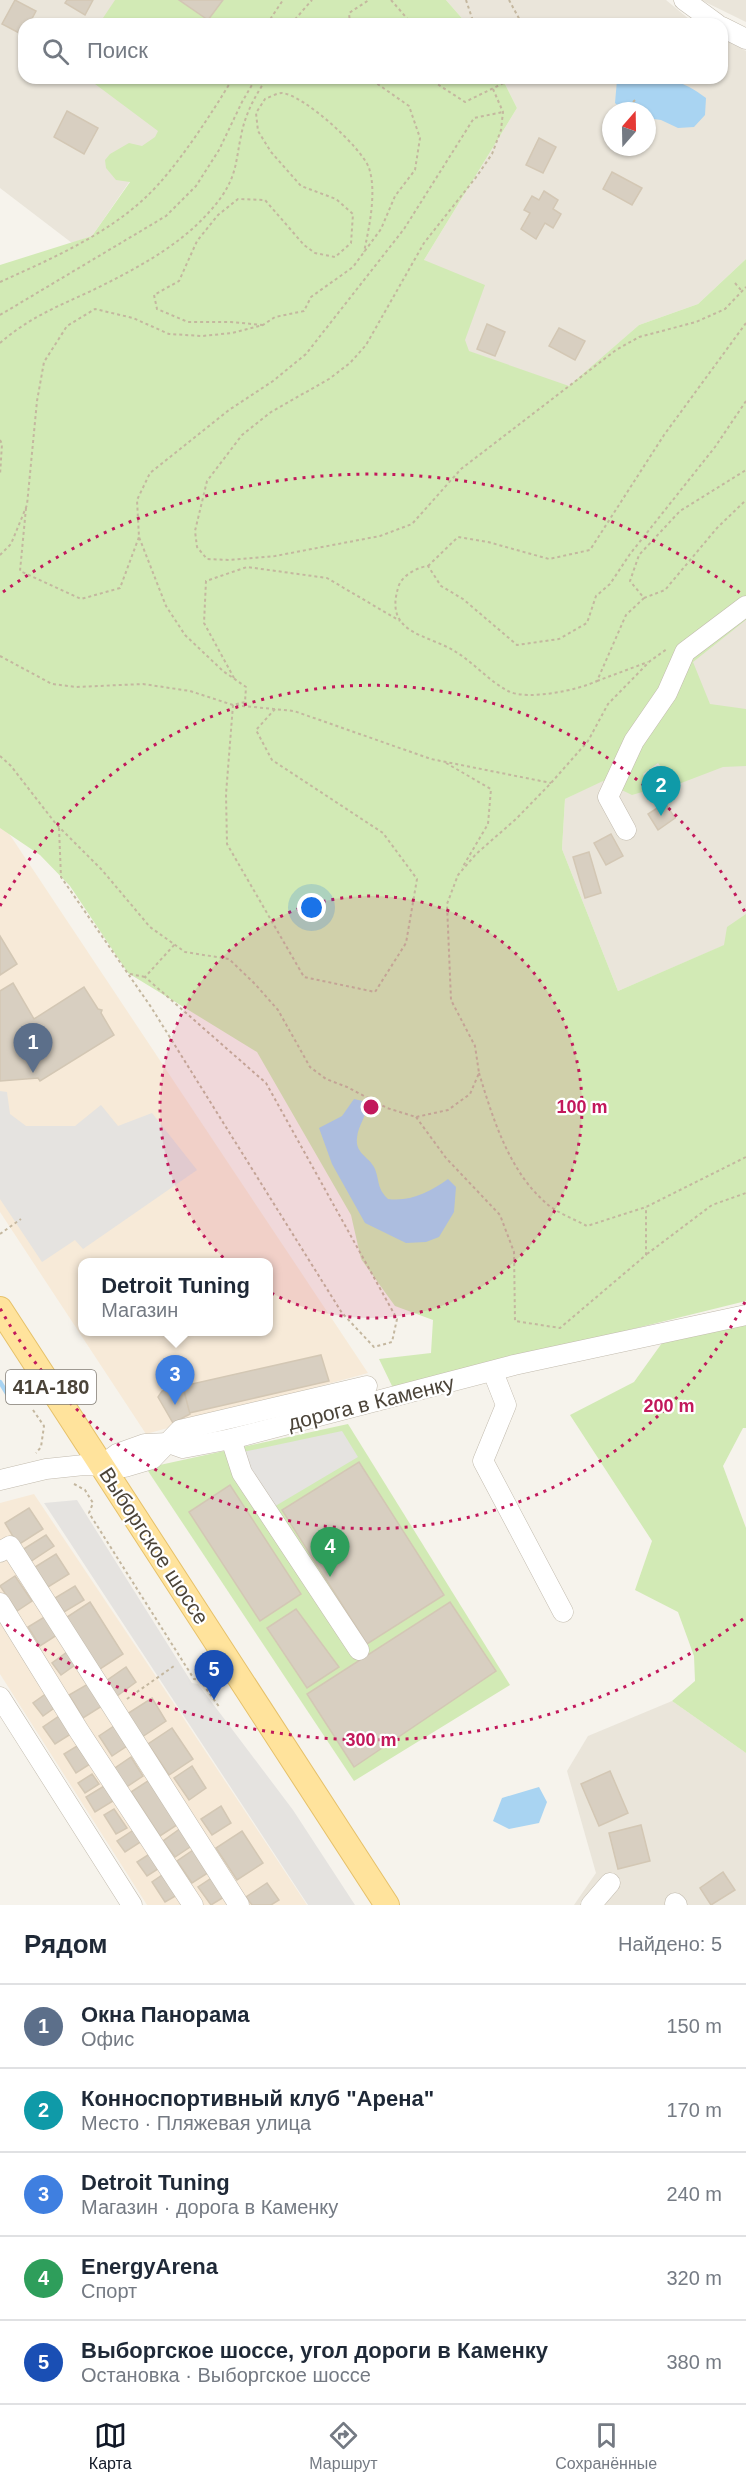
<!DOCTYPE html>
<html lang="ru">
<head>
<meta charset="utf-8">
<style>
	:root { --surface:#fff; --page:#f6f6f7; --text:#1f2937; --muted:#747a83; --line:#e0e1e3; --accent:#111827 }
	body { margin:0; font-family:Arial,sans-serif; background:var(--page); color:var(--text) }
	.compass { position:absolute; left:602px; top:102px; width:54px; height:54px; border-radius:50%; background:var(--surface); box-shadow:0 2px 4px #0004; rotate:20deg }
	.you { position:absolute; left:312px; top:908px; width:21px; height:21px; margin:-15px; border:4px solid #fff; border-radius:50%; background:#1a73e8; box-shadow:0 0 0 9px #1a73e833 }
	.badge { display:grid; place-items:center; width:39px; height:39px; border-radius:50%; background:var(--accent); color:#fff; font-size:20px; font-weight:700 }
	.pin { position:absolute; translate:-50% -50px; filter:drop-shadow(0 2px 3px #0008) }
	.pin::after { content:''; position:absolute; top:32px; width:21px; height:18px; background:inherit; clip-path:polygon(0 0,100% 0,50% 100%) }
	.popup { position:absolute; left:78px; top:1258px; width:195px; height:78px; box-sizing:border-box; display:grid; place-content:center; border-radius:12px; background:var(--surface); filter:drop-shadow(0 2px 4px #0005); font-size:20px; white-space:nowrap; color:var(--muted) }
	.popup b { font-size:22px; color:var(--text) }
	.popup::after { content:''; position:absolute; left:50%; top:100%; margin-left:-12px; border:12px solid transparent; border-top-color:var(--surface) }
	.list { margin:0; padding:0; list-style:none }
	h2 { display:flex; justify-content:space-between; align-items:center; height:78px; margin:0; padding:0 24px; font-size:26px }
	h2 small { font-size:20px; font-weight:400; color:var(--muted) }
	.list li { display:grid; grid-template-columns:39px 1fr auto; gap:18px; align-items:center; box-sizing:border-box; height:84px; padding:0 24px; border-top:2px solid var(--line) }
	.list b { display:block; font-size:22px; white-space:nowrap }
	.list p { margin:0; font-size:20px; white-space:nowrap; color:var(--muted) }
	.list em { font-size:20px; font-style:normal; color:var(--muted) }
	.icon { flex:none; width:33px; height:33px; fill:none; stroke:currentColor; stroke-width:2; stroke-linecap:round; stroke-linejoin:round }
	.map { position:relative; flex:none; width:746px; height:1905px; overflow:hidden }
	.search { position:absolute; background:var(--surface); box-shadow:0 2px 4px #0004; left:18px; right:18px; top:18px; height:66px; display:flex; align-items:center; gap:15px; box-sizing:border-box; padding:0 21px; border-radius:18px; color:var(--muted); font-size:22px }
	.sheet { height:498px; background:var(--surface) }
	nav { display:flex; justify-content:space-around; align-items:center; box-sizing:border-box; height:84px; border-top:2px solid var(--line); background:var(--surface); font-size:16px; color:var(--muted) }
	nav a { display:grid; justify-items:center; gap:3px }
	nav .on { color:var(--accent) }
	.map>svg:first-child { display:block }
</style>
</head>
<body>
<div class="map">
<svg width="746" height="1905" viewBox="0 0 746 1905">
	<rect width="100%" height="100%" fill="#f6f3ec"/>
	<!-- residential -->
	<g fill="#eae5da" fill-rule="evenodd">
		<polygon points="0,0 255,0 238,24 24,24 24,78 201,78 92,236 72,243 0,188"/>
		<polygon points="446,0 666,0 695,24 467,24"/>
		<polygon points="701,0 746,0 746,22"/>
		<path d="M722 38 746 51V259L698 304 639 325 569 387 462 349 424 260 517 108 502 78H722ZM611 111H647V147H611Z"/>
		<polygon points="746,620 746,936 618,991 562,849 565,799 608,777 695,659"/>
		<polygon points="672,1701 746,1753 746,1905 574,1905 596,1873 567,1771 588,1736"/>
	</g>
	<!-- commercial -->
	<g fill="#f7ead8" fill-rule="evenodd">
		<path d="M0 820 368 1373 146 1434 0 1212ZM82 1262H268V1332H82Z"/>
		<polygon points="34,1494 157,1678 307,1905 147,1905 0,1674 0,1503"/>
	</g>
	<!-- green -->
	<g fill="#d2eab5">
		<polygon points="115,0 446,0 467,24 99,24"/>
		<polygon points="87,78 502,78 517,108 424,260 485,285 465,340 469,351 569,386 639,325 698,304 746,259 746,620 693,662 710,704 746,709 746,766 723,767 676,785 658,763 643,774 649,790 632,795 603,781 565,799 562,849 618,991 724,945 727,927 746,914 746,1301 393,1388 379,1359 431,1353 433,1320 395,1306 361,1259 351,1215 257,1052 128,973 70,886 40,855 0,828 0,265 92,236 130,182 116,180 106,168 105,160 110,154 129,143 142,146 155,137 158,131"/>
		<polygon points="746,1322 746,1428 743,1428 723,1466 746,1528 746,1753 672,1701 695,1681 694,1656 678,1612 635,1590 652,1541 570,1415 634,1382 662,1343"/>
		<polygon points="348,1424 510,1685 354,1781 146,1468"/>
	</g>
	<!-- parking -->
	<g fill="#e5e3e0">
		<polygon points="0,1091 7,1092 10,1114 26,1126 75,1126 101,1105 118,1126 152,1113 197,1170 83,1249 75,1240 42,1262 0,1199"/>
		<polygon points="342,1431 358,1457 272,1508 246,1472 243,1452"/>
		<polygon points="77,1500 192,1683 198,1684 293,1810 355,1905 308,1905 44,1503"/>
	</g>
	<!-- water -->
	<g fill="#a9d4f2">
		<path d="M623 78C661 78 675 75 706 98L705 115 694 127 678 128 661 120 647 118V111H624L615 103 617 80Z"/>
		<path d="M354 1099 367 1102C368 1116 358 1124 357 1138 355 1154 370 1157 375 1169 380 1183 377 1188 388 1199 410 1202 430 1192 448 1179L456 1187 454 1212 439 1237 426 1242 406 1243 365 1223 332 1164 319 1128 342 1116Z"/>
		<polygon points="539,1787 547,1802 539,1823 509,1829 493,1821 502,1798"/>
	</g>
	<g fill="none" stroke-linecap="round" stroke-linejoin="round">
		<!-- stream -->
		<polyline stroke="#a9d4f2" stroke-width="4.5" points="0,1382 8,1395"/>
	</g>
	<!-- building -->
	<g fill="#d8cfc1" stroke="#d3c7b4" stroke-width="1.5">
		<polygon points="15,0 36,11 29,24 24,24 23,35 2,24"/>
		<polygon points="67,0 93,0 85,15 65,3"/>
		<polygon points="179,0 223,0 208,20"/>
		<polygon points="67,111 98,128 84,154 54,137"/>
		<polygon points="539,138 556,147 543,173 526,165"/>
		<polygon points="612,172 642,188 632,205 603,189"/>
		<polygon points="544,191 558,200 553,209 561,214 553,228 545,223 536,239 521,229 530,213 524,210 532,196 539,200"/>
		<polygon points="487,324 505,332 495,356 477,349"/>
		<polygon points="559,328 585,341 575,360 549,346"/>
		<polygon points="665,803 675,818 658,830 648,814"/>
		<polygon points="611,834 623,856 606,865 594,843"/>
		<polygon points="589,852 601,893 585,898 573,857"/>
		<polygon points="0,936 17,964 0,975"/>
		<polygon points="13,983 34,1019 84,987 98,1009 102,1010 101,1013 114,1035 40,1081 38,1078 0,1081 0,991"/>
		<polygon points="321,1355 329,1381 189,1413 183,1386"/>
		<polygon points="182,1384 190,1414 173,1423 158,1397 162,1391"/>
		<polygon points="359,1462 444,1595 367,1644 282,1510"/>
		<polygon points="230,1485 301,1594 260,1621 189,1512"/>
		<polygon points="29,1508 43,1529 18,1545 5,1523"/>
		<polygon points="46,1535 54,1546 30,1562 22,1550"/>
		<polygon points="56,1554 69,1574 48,1587 35,1567"/>
		<polygon points="15,1576 32,1601 17,1611 0,1586"/>
		<polygon points="75,1586 84,1600 64,1612 55,1598"/>
		<polygon points="90,1602 123,1654 97,1671 64,1619"/>
		<polygon points="450,1602 496,1671 354,1767 307,1694"/>
		<polygon points="296,1609 339,1667 307,1688 267,1628"/>
		<polygon points="46,1616 57,1635 40,1646 28,1627"/>
		<polygon points="67,1652 75,1665 61,1675 52,1663"/>
		<polygon points="126,1667 136,1682 117,1696 106,1681"/>
		<polygon points="88,1684 102,1706 83,1718 69,1695"/>
		<polygon points="47,1693 57,1706 43,1716 33,1703"/>
		<polygon points="152,1698 166,1721 142,1737 127,1714"/>
		<polygon points="62,1714 74,1732 55,1744 43,1727"/>
		<polygon points="114,1726 127,1746 112,1756 99,1736"/>
		<polygon points="172,1728 193,1759 169,1775 148,1744"/>
		<polygon points="77,1746 90,1764 76,1773 64,1754"/>
		<polygon points="131,1757 143,1776 125,1788 112,1770"/>
		<polygon points="192,1766 206,1788 189,1800 174,1778"/>
		<polygon points="610,1771 628,1813 599,1826 581,1784"/>
		<polygon points="92,1774 99,1784 85,1793 78,1783"/>
		<polygon points="154,1777 183,1821 160,1836 131,1792"/>
		<polygon points="104,1786 113,1801 95,1812 86,1797"/>
		<polygon points="221,1806 231,1823 212,1835 201,1819"/>
		<polygon points="114,1809 127,1828 116,1834 104,1815"/>
		<polygon points="641,1825 650,1861 618,1869 609,1833"/>
		<polygon points="181,1828 193,1845 175,1857 163,1841"/>
		<polygon points="135,1829 142,1841 125,1852 117,1841"/>
		<polygon points="242,1831 263,1863 237,1880 216,1848"/>
		<polygon points="199,1846 214,1869 192,1883 177,1861"/>
		<polygon points="151,1853 161,1867 147,1876 137,1862"/>
		<polygon points="723,1872 735,1890 711,1905 700,1888"/>
		<polygon points="165,1873 179,1894 165,1902 152,1882"/>
		<polygon points="216,1875 229,1894 211,1905 198,1887"/>
		<polygon points="267,1883 279,1900 271,1905 252,1905 246,1897"/>
	</g>
	<g fill="none" stroke-linecap="round" stroke-linejoin="round">
		<defs>
			<g id="minor">
				<polyline points="684,0 717,24"/>
				<polyline points="722,27 746,39"/>
				<polyline points="626,830 608,797 634,741 667,693 685,652 746,606"/>
				<polyline points="493,1372 506,1405 483,1461 563,1612"/>
				<polyline points="231,1439 242,1473 359,1650"/>
				<polyline points="102,1465 117,1454 145,1444 169,1443 183,1448 231,1439 514,1365 746,1315"/>
				<polyline points="0,1480 46,1469 84,1465 125,1467 152,1459 180,1430 367,1386"/>
				<polyline points="0,1552 10,1546 239,1905"/>
				<polyline points="0,1603 79,1731 193,1905"/>
				<polyline points="0,1697 132,1905"/>
				<polyline points="675,1903 677,1905"/>
				<polyline points="591,1905 610,1883"/>
			</g>
			<polyline id="major" points="0,1309 387,1905"/>
		</defs>
		<!-- minor casing -->
		<use href="#minor" stroke="#c2bbae" stroke-width="21"/>
		<!-- major casing -->
		<use href="#major" stroke="#e6c16a" stroke-width="26"/>
		<!-- path -->
		<g stroke="#c4b79f" stroke-width="2" stroke-dasharray="3 3" stroke-linecap="butt">
			<polyline points="391,0 412,24"/>
			<polyline points="466,0 474,24"/>
			<polyline points="509,0 522,24"/>
			<polyline points="267,24 283,0"/>
			<polyline points="291,24 312,0"/>
			<polyline points="350,24 349,13 369,0"/>
			<polyline points="428,78 465,102 514,78"/>
			<polyline points="493,89 503,112 501,130 492,154 477,176 424,243 366,345 350,363 329,379 271,412 242,435 207,481 195,531 197,547 207,559 229,560 275,556 380,536 412,524 461,469 616,350 639,337 696,322 725,309 746,287"/>
			<polyline points="625,111 635,100"/>
			<path d="M0 282C51 259 106 235 146 197 176 169 212 113 233 78"/>
			<polyline points="735,283 741,290"/>
			<polyline points="0,315 166,216 196,186 219,150 242,102 256,78"/>
			<path d="M263 325 231 322H188L157 309 154 295 179 281 197 241 218 215 238 199 265 200 304 245 315 253 335 257 351 243 353 214 336 199 301 186 271 152 258 131 256 113 265 99C270 97 277 93 282 93 304 95 362 148 369 168 377 192 369 228 364 252"/>
			<path d="M0 343C27 319 58 306 91 291 140 267 190 241 222 196 237 174 236 159 241 136 245 114 255 96 267 78"/>
			<path d="M746 401 715 447 630 554 610 584 596 596 587 623 559 639 517 645 463 599 441 586 428 566C418 567 403 575 399 585 382 635 429 634 456 652 474 663 489 681 508 691 528 701 578 690 597 681L626 615 644 598 630 581 639 555 680 511 746 470"/>
			<polyline points="0,440 2,444 0,475"/>
			<polyline points="26,508 20,571 81,599 120,588 139,537"/>
			<polyline points="0,555 11,544 27,505 37,401 44,362 67,326 95,309 133,318 169,334 202,336 232,333 263,325 275,317 304,311 311,297 353,267 381,229 395,196 415,170 420,138 409,106 369,78"/>
			<polyline points="428,566 458,537 488,542 549,559 590,550 664,435 746,323"/>
			<polyline points="644,598 665,590 717,528 746,500"/>
			<polyline points="0,656 52,684 76,687 143,684 190,691 233,705 245,702 246,687 223,671 185,635 166,606 139,537 137,500 150,473 229,410 273,381 306,354 404,229 474,118 503,112"/>
			<polyline points="234,678 204,623 206,581 247,567 327,578 400,621"/>
			<polyline points="597,681 648,662"/>
			<polyline points="275,709 256,730 272,760 383,833 417,879 406,943 375,992 304,977 227,844 226,794 233,705 294,711 431,759 551,783"/>
			<polyline points="0,756 11,766 56,824 102,870 150,927 185,952 229,959 255,984 278,1010 310,1067 326,1079 347,1087 387,1108 416,1117 448,1110 470,1094 479,1073 475,1046 451,1000 447,904 458,875 476,854 516,819 551,783 588,741 608,704 650,661 667,649"/>
			<polyline points="446,763 491,789 488,824 462,868"/>
			<polyline points="59,828 61,877 151,1007 342,1313 374,1347 392,1342 397,1319 266,1083 145,977 175,944"/>
			<polyline points="130,974 145,977"/>
			<path d="M479 1073C493 1119 509 1171 546 1203 557 1213 574 1219 587 1226L646 1207 746 1157"/>
			<polyline points="416,1117 446,1158 500,1215 514,1252 515,1321 560,1328 646,1255 646,1207"/>
			<polyline points="0,1234 21,1219"/>
			<polyline points="647,1254 712,1205 746,1193"/>
			<polyline points="33,1410 44,1426 41,1447 36,1453"/>
			<polyline points="74,1484 85,1490 93,1503 89,1513 194,1679 200,1680 220,1708"/>
			<polyline points="127,1699 174,1666"/>
		</g>
		<!-- minor -->
		<use href="#minor" stroke="#fff" stroke-width="20"/>
		<!-- major -->
		<use href="#major" stroke="#ffe39c" stroke-width="24"/>
	</g>
	<!-- distance rings -->
	<circle cx="371" cy="1107" r="211" fill="#c2185b" fill-opacity=".12"/>
	<g fill="none" stroke="#c2185b" stroke-width="3" stroke-dasharray="3 6">
		<circle cx="371" cy="1107" r="211"/>
		<path d="M745 1302A422 422 0 0 1 0 1308M0 906A422 422 0 0 1 745 912"/>
		<path d="M743 1619A633 633 0 0 1 3 1622M3 592A633 633 0 0 1 743 595"/>
	</g>
	<g text-anchor="middle" stroke-width="4.5" stroke-linejoin="round" paint-order="stroke">
		<!-- shield labels -->
		<rect fill="#fff" stroke="#817c74" stroke-width="1.5" x="6" y="1370" width="90" height="34" rx="4.5"/>
		<g font-size="20" font-weight="bold" fill="#4b4439">
			<text x="51" y="1394">41А-180</text>
		</g>
		<!-- street labels -->
		<g font-size="21" fill="#4b4439" stroke="#fff">
			<text transform="translate(371 1403) rotate(-14)" y="7">дорога в Каменку</text>
			<text transform="translate(154 1546) rotate(57)" y="7">Выборгское шоссе</text>
		</g>
	</g>
	<circle cx="371" cy="1107" r="9" fill="#c2185b" stroke="#fff" stroke-width="3"/>
	<g font-size="18" text-anchor="middle" font-weight="bold" fill="#c2185b" stroke="#fff" stroke-width="4.5" stroke-linejoin="round" paint-order="stroke">
		<text x="582" y="1113">100 m</text>
		<text x="669" y="1412">200 m</text>
		<text x="371" y="1746">300 m</text>
	</g>
</svg>
<svg class="compass" viewBox="-18 -18 36 36"><path d="M0-13l5 13h-10z" fill="#e53935"/><path d="M0 13l5-13h-10z" fill="#747a83"/></svg>
<div class="you"></div>
<div class="pin badge" style="left:33px;top:1073px;background:#5c6f8a">1</div>
<div class="pin badge" style="left:661px;top:816px;background:#0f9aa8">2</div>
<div class="pin badge" style="left:175px;top:1405px;background:#3f7fe0">3</div>
<div class="popup"><b>Detroit Tuning</b>Магазин</div>
<div class="pin badge" style="left:330px;top:1577px;background:#2e9e5b">4</div>
<div class="pin badge" style="left:214px;top:1700px;background:#1a4fb4">5</div>
<div class="search"><svg class="icon" aria-label="search" viewBox="0 0 24 24"><circle cx="10" cy="10" r="6"/><path d="M15 15l6 6"/></svg>Поиск</div>
</div>
<section class="sheet">
<h2>Рядом<small>Найдено: 5</small></h2>
<ul class="list">
<li><span class="badge" style="background:#5c6f8a">1</span><div><b>Окна Панорама</b><p>Офис</p></div><em>150 m</em></li>
<li><span class="badge" style="background:#0f9aa8">2</span><div><b>Конноспортивный клуб &quot;Арена&quot;</b><p>Место · Пляжевая улица</p></div><em>170 m</em></li>
<li><span class="badge" style="background:#3f7fe0">3</span><div><b>Detroit Tuning</b><p>Магазин · дорога в Каменку</p></div><em>240 m</em></li>
<li><span class="badge" style="background:#2e9e5b">4</span><div><b>EnergyArena</b><p>Спорт</p></div><em>320 m</em></li>
<li><span class="badge" style="background:#1a4fb4">5</span><div><b>Выборгское шоссе, угол дороги в Каменку</b><p>Остановка · Выборгское шоссе</p></div><em>380 m</em></li>
</ul>
</section>
<nav>
<a class="on"><svg class="icon" aria-label="map" viewBox="0 0 24 24"><path d="M3 6l6-2 6 2 6-2v14l-6 2-6-2-6 2zM9 4v14M15 6v14"/></svg>Карта</a>
<a><svg class="icon" aria-label="directions" viewBox="0 0 24 24"><path d="M12 3l9 9-9 9-9-9zM9 14v-3h6M13 9l2 2-2 2"/></svg>Маршрут</a>
<a><svg class="icon" aria-label="saved" viewBox="0 0 24 24"><path d="M7 4h10v16l-5-4-5 4z"/></svg>Сохранённые</a>
</nav>
</body>
</html>
